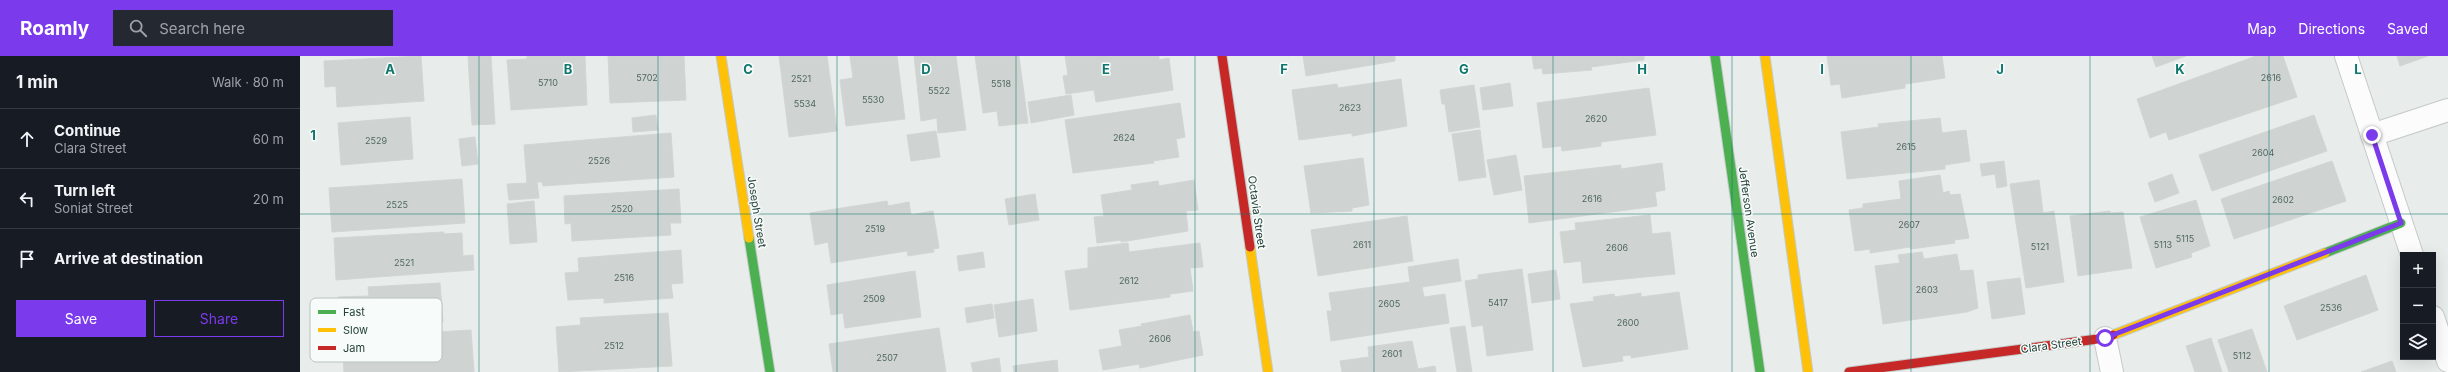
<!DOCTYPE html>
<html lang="en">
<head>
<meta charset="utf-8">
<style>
	:root { --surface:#171b24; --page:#242831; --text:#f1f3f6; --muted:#9ea1a6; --line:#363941; --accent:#7c3aed }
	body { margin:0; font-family:Inter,sans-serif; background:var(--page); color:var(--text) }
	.controls { position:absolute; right:12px; bottom:12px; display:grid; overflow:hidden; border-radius:0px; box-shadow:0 4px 16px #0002 }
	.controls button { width:36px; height:36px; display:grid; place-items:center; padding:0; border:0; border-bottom:1px solid var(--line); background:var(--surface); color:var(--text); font:20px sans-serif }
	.stop { position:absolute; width:12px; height:12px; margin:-9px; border:3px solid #7c3aed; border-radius:50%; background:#fff }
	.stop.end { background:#7c3aed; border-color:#fff; box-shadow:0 1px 4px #0008 }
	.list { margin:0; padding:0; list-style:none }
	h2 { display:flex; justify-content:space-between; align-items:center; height:52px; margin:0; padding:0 16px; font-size:17px }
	h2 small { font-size:13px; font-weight:400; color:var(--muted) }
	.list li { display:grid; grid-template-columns:26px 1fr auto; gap:12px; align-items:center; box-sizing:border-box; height:60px; padding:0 16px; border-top:1px solid var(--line) }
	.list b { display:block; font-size:15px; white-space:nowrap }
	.list p { margin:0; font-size:13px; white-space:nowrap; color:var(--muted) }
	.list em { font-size:13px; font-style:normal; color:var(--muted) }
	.actions { display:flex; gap:8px; padding:12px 16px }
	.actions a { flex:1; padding:9px 0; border:1px solid var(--accent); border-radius:0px; text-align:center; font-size:14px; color:var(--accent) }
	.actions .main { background:var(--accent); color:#fff }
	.icon { flex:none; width:22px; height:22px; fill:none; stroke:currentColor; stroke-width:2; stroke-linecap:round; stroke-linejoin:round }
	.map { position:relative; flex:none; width:2148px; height:316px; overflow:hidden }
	header { display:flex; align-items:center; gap:24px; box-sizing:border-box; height:56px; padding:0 20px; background:var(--accent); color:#fff }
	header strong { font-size:19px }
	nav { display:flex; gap:22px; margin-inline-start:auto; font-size:14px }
	.search { width:280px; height:36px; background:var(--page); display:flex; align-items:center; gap:10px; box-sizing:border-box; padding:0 14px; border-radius:0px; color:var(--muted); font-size:15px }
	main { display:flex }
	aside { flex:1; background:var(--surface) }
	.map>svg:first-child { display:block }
</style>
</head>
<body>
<header>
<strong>Roamly</strong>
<div class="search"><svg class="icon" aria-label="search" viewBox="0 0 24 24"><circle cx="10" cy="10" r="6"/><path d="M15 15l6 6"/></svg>Search here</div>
<nav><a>Map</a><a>Directions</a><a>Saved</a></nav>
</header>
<main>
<aside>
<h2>1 min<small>Walk · 80 m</small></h2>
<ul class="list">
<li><svg class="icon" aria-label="ahead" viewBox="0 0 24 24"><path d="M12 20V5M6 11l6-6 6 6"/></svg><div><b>Continue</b><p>Clara Street</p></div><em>60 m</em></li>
<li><svg class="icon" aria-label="left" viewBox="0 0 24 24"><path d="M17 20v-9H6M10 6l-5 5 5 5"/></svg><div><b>Turn left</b><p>Soniat Street</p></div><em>20 m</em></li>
<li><svg class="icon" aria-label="arrive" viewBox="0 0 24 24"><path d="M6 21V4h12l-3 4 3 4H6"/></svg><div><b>Arrive at destination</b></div></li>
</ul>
<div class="actions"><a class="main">Save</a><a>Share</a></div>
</aside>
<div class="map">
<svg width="2148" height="316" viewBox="0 0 2148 316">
	<rect width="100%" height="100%" fill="#e8edeb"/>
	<!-- building -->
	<g fill="#cfd4d2" stroke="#d1d6d4">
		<polygon points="121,0 124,45 37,51 36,30 25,31 24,5"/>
		<polygon points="168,0 191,0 195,68 172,69"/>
		<polygon points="227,0 285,0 287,49 211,54 207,4 227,3"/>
		<polygon points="308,0 384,0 386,44 310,47"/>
		<polygon points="479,0 527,0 537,75 489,81"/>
		<polygon points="550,0 597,0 605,63 546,70 540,24 553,22"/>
		<polygon points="614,0 656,0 666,74 638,77 637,62 621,65"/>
		<polygon points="675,0 719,0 728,67 699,70 697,55 683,57"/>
		<polygon points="765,0 859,0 859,4 869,2 873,34 796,46 794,34 766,38 763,20 768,19"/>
		<polygon points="1003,0 1095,0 1095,5 1006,20"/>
		<polygon points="1232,0 1344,0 1344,4 1291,11 1292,14 1243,18 1242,12 1234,13"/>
		<polygon points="1527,0 1642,0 1645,22 1605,28 1605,32 1542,42 1540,28 1531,29"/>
		<polygon points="1852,0 1886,0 1856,11"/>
		<polygon points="1956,0 1983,0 1997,41 1869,84 1866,76 1850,82 1837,43"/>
		<polygon points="2097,0 2128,0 2100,10"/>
		<polygon points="1101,23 1107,70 1052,80 1052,77 999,84 992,34 1037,28 1038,32"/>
		<polygon points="1210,27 1213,50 1183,54 1180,32"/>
		<polygon points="1174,29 1180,71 1149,76 1145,48 1142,48 1140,34"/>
		<polygon points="1349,32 1356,79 1301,86 1301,90 1262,95 1261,90 1243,92 1237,47"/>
		<polygon points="771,39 774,59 731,67 728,46"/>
		<polygon points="880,47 885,81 876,83 879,101 853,105 854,107 773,117 765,64"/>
		<polygon points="356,59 358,74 333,76 332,62"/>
		<polygon points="2014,59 2027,95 1912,135 1899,99"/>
		<polygon points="110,61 113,103 41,109 38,67"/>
		<polygon points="1640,62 1642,77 1666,74 1670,105 1645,109 1645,113 1547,123 1541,76 1579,71 1578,68"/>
		<polygon points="1180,74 1186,121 1159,125 1152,78"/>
		<polygon points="636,75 640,101 611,105 607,79"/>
		<polygon points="371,77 374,121 243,130 242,126 237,126 239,142 209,144 207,128 227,127 224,89"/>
		<polygon points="175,81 178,108 162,110 159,83"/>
		<polygon points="1216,99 1222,134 1194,139 1187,104"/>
		<polygon points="1063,102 1069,149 1052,152 1052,155 1011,157 1004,110"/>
		<polygon points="1704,105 1707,130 1697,132 1695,118 1682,120 1680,108"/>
		<polygon points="2032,105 2046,145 1934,183 1921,143"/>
		<polygon points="1362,107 1365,134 1355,136 1357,150 1229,167 1224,120 1321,109 1321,113"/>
		<polygon points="1872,118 1879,137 1855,146 1848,127"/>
		<polygon points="1640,119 1643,137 1649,135 1650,139 1660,138 1669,182 1654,184 1655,187 1611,193 1610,191 1570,197 1570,193 1555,195 1549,154 1563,152 1563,148 1601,143 1599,125"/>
		<polygon points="162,123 165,167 32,176 29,132"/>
		<polygon points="894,124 898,154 886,155 888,175 821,186 821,184 797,187 794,161 804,160 801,139 832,134 831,129 858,125 859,130"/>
		<polygon points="1739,124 1743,157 1754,155 1764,226 1726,232 1710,128"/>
		<polygon points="379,133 381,167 370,167 371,179 272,185 271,167 265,168 264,140"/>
		<polygon points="735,138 739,164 709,169 705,143"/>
		<polygon points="1896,144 1910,190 1891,197 1892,201 1856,212 1840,161"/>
		<polygon points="234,145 237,186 210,188 207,148"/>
		<polygon points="587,145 588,150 609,146 611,159 633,155 639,192 633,193 634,196 608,200 607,195 531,207 528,186 515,189 510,157"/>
		<polygon points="1810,155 1810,157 1823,156 1832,212 1778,220 1770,160"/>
		<polygon points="1350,159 1352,178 1370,176 1375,218 1283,227 1281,205 1264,207 1260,176 1276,174 1275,167"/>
		<polygon points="1107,160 1113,205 1018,220 1011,174"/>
		<polygon points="144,176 144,178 162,177 163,200 173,199 174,214 36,224 34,182"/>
		<polygon points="828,187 829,196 900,187 903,211 890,212 893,235 870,238 870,241 770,254 765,215 788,212 788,192"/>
		<polygon points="381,194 383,227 371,228 373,242 304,247 304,242 268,244 265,217 279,216 278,202"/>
		<polygon points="683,196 685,211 659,215 657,200"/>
		<polygon points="1622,196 1624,203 1657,198 1660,215 1673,214 1678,252 1667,256 1583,268 1575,210 1600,207 1598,199"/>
		<polygon points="1158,203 1161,225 1122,231 1124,241 1145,238 1149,267 1031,285 1027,255 1032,255 1029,237 1110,226 1108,211"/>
		<polygon points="1222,213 1233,294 1187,300 1183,269 1172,271 1165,225 1178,223 1178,219"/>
		<polygon points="1256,214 1260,243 1232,247 1228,218"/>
		<polygon points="615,215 621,261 545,272 543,257 531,259 527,229"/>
		<polygon points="2066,219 2078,254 1997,284 1984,250"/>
		<polygon points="1720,222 1725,258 1692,263 1687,226"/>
		<polygon points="140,227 143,266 40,271 38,241 69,240 68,231"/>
		<polygon points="1379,236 1388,293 1331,302 1331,299 1322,300 1323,305 1283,311 1270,248 1294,245 1293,241 1314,238 1315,241 1341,237 1341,241"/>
		<polygon points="733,243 737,275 699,281 694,249"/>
		<polygon points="692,248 694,262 667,267 665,252"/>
		<polygon points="368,257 372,310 259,316 256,271 281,269 280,262"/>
		<polygon points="890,259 893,276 899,275 903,299 840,312 839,308 803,314 799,294 822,290 819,274 842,270 841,268"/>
		<polygon points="1165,270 1172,316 1157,316 1150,272"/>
		<polygon points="639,272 646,316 533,316 529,288"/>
		<polygon points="1952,273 1967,316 1929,316 1918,284"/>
		<polygon points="171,274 174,316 44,316 42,285 52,284 52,281"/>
		<polygon points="1911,282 1922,316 1895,316 1886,290"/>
		<polygon points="1112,285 1118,313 1135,310 1136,316 1042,316 1040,305 1069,301 1068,291"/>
		<polygon points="699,302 701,316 673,316 671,307"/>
		<polygon points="757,304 758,316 714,316 713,310"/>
		<polygon points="2092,305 2096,316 2061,316"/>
	</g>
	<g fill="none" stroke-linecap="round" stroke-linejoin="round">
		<defs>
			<g id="street">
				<polyline points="2046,0 2112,199"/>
				<polyline points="2072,79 2148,54"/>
				<polyline points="2133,261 2148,305"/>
				<polyline points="1805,282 1812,316"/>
			</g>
			<g id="fast">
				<polyline points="1415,0 1460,316"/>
				<polyline points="449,182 470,316"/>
				<polyline points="2025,197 2101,167"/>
			</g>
			<g id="slow">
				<polyline points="421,0 449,182"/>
				<polyline points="1465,0 1508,316"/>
				<polyline points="950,191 968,316"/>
				<polyline points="1813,279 2025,197"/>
			</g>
			<g id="jam">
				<polyline points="922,0 950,191"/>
				<polyline points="1549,316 1805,282 1813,279"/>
			</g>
		</defs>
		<!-- street casing -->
		<use href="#street" stroke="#c5cac8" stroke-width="24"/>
		<!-- fast casing -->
		<use href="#fast" stroke="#c3cbc8" stroke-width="11"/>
		<!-- slow casing -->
		<use href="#slow" stroke="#c3cbc8" stroke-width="11"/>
		<!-- jam casing -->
		<use href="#jam" stroke="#c3cbc8" stroke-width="11"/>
		<!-- street -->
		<use href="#street" stroke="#fcfcfc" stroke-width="22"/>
		<!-- fast -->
		<use href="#fast" stroke="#4caf50" stroke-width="9"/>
		<!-- slow -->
		<use href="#slow" stroke="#ffc107" stroke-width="9"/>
		<!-- jam -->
		<use href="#jam" stroke="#c62828" stroke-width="9"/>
	</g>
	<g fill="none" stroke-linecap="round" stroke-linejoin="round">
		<!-- route -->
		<polyline stroke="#7c3aed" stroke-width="5" points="1805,282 2101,167 2072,79"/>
	</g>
	<!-- grid -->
	<path fill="none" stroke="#0f766e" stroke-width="1" stroke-opacity="0.55" d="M179 0V316M358 0V316M537 0V316M716 0V316M895 0V316M1074 0V316M1253 0V316M1432 0V316M1611 0V316M1790 0V316M1969 0V316M0 158H2148"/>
	<g text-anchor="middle" stroke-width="3" stroke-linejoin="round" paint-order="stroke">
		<!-- number labels -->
		<g font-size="9" fill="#506761">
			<text x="347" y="25">5702</text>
			<text x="1971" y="25">2616</text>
			<text x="501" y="26">2521</text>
			<text x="248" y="30">5710</text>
			<text x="701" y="31">5518</text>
			<text x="639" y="38">5522</text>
			<text x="573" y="47">5530</text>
			<text x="505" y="51">5534</text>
			<text x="1050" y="55">2623</text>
			<text x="1296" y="66">2620</text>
			<text x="824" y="85">2624</text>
			<text x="76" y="88">2529</text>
			<text x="1606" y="94">2615</text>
			<text x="1963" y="100">2604</text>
			<text x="299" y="108">2526</text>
			<text x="1292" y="146">2616</text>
			<text x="1983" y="147">2602</text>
			<text x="97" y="152">2525</text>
			<text x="322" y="156">2520</text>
			<text x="1609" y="172">2607</text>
			<text x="575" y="176">2519</text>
			<text x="1885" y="186">5115</text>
			<text x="1062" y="192">2611</text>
			<text x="1863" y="192">5113</text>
			<text x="1740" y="194">5121</text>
			<text x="1317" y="195">2606</text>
			<text x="104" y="210">2521</text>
			<text x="324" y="225">2516</text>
			<text x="829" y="228">2612</text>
			<text x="1627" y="237">2603</text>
			<text x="574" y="246">2509</text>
			<text x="1198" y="250">5417</text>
			<text x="1089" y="251">2605</text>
			<text x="2031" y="255">2536</text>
			<text x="1328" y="270">2600</text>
			<text x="860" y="286">2606</text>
			<text x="314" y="293">2512</text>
			<text x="1092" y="301">2601</text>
			<text x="1942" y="303">5112</text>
			<text x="587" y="305">2507</text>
		</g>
		<!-- street labels -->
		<g font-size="11" fill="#24423a" stroke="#f7fbf9">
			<text transform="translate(457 156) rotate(81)" y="4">Joseph Street</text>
			<text transform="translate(957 156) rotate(82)" y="4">Octavia Street</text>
			<text transform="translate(1449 156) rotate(82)" y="4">Jefferson Avenue</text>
			<text transform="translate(1751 289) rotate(-8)" y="4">Clara Street</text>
		</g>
	</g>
	<!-- legend -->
	<rect x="10" y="242" width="132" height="64" rx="6" fill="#f7fbf9" stroke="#b8c4c0" stroke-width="1"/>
	<rect x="18" y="254" width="18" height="4" fill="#4caf50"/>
	<rect x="18" y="272" width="18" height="4" fill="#ffc107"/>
	<rect x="18" y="290" width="18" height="4" fill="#c62828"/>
	<g font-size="11" fill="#24423a">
		<text x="43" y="260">Fast</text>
		<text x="43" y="278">Slow</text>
		<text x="43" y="296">Jam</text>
	</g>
	<g font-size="13" text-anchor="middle" font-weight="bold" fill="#0f766e" stroke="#f7fbf9" stroke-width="3" stroke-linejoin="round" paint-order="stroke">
		<text x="90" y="18">A</text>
		<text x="268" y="18">B</text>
		<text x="448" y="18">C</text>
		<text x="626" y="18">D</text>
		<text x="806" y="18">E</text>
		<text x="984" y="18">F</text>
		<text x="1164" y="18">G</text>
		<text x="1342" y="18">H</text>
		<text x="1522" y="18">I</text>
		<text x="1700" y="18">J</text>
		<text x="1880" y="18">K</text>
		<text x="2058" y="18">L</text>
		<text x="13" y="84">1</text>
	</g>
</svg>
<div class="controls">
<button>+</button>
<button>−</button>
<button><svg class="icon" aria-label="layers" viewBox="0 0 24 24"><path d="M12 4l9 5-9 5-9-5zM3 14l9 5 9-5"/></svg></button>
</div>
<div class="stop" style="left:1805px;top:282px"></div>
<div class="stop end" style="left:2072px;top:79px"></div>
</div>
</main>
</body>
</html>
